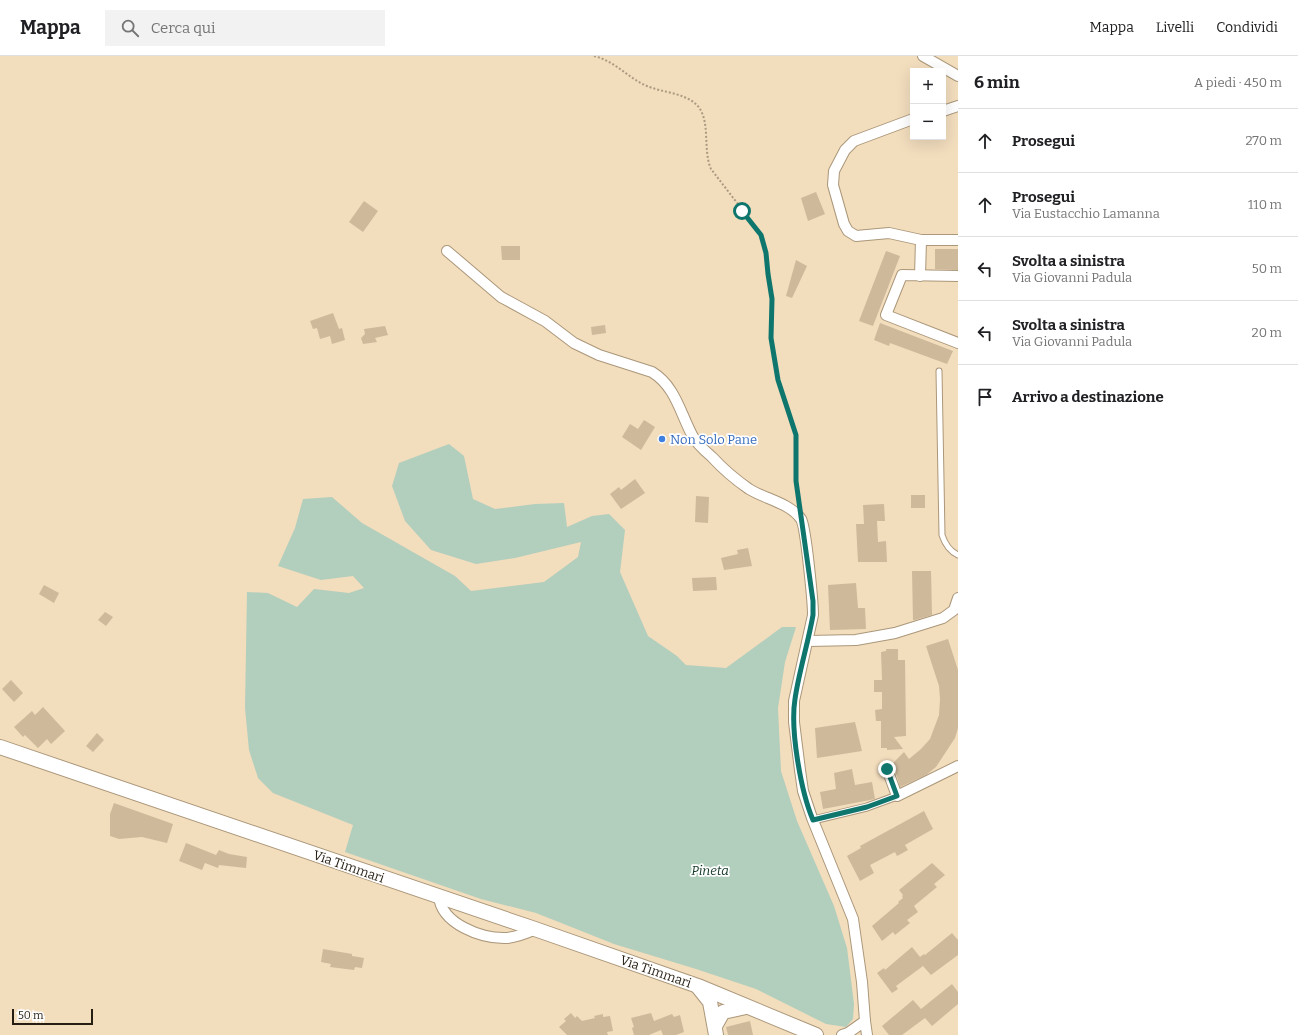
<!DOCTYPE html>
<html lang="it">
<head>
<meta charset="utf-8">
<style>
	:root { --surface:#fff; --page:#f2f2f2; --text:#202124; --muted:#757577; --line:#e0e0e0 }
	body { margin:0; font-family:Bitter,serif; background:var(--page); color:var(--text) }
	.controls { position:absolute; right:12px; top:12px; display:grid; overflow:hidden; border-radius:0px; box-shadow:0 4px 16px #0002 }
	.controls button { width:36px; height:36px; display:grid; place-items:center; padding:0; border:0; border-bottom:1px solid var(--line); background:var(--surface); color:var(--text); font:20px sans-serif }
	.scale { position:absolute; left:12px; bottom:10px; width:81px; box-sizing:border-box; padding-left:4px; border:2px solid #261e12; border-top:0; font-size:11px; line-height:14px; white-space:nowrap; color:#261e12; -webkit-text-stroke:3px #fff; paint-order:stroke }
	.stop { position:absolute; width:12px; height:12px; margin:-9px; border:3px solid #0f766e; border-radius:50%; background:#fff }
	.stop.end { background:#0f766e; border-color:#fff; box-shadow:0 1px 4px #0008 }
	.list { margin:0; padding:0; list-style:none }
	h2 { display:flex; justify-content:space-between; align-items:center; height:52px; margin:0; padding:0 16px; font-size:17px }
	h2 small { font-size:13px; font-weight:400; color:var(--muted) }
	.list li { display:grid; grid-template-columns:26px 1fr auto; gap:12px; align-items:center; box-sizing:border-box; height:64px; padding:0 16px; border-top:1px solid var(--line) }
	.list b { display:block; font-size:15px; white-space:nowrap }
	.list p { margin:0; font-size:13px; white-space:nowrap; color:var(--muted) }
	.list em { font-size:13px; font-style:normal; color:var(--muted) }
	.icon { flex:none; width:22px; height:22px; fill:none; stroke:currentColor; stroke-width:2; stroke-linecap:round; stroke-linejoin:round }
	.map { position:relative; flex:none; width:958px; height:979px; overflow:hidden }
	header { display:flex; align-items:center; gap:24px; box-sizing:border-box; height:56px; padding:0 20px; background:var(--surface); border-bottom:1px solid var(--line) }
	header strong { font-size:19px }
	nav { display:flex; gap:22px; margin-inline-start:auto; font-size:14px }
	.search { width:280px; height:36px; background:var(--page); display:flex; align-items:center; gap:10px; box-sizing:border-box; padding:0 14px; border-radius:0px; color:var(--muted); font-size:15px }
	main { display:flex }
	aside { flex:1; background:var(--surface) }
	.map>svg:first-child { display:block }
</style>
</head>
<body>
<header>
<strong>Mappa</strong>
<div class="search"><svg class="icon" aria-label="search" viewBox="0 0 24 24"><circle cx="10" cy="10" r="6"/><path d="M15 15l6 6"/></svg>Cerca qui</div>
<nav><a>Mappa</a><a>Livelli</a><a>Condividi</a></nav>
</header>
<main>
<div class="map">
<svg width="958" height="979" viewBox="0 0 958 979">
	<rect width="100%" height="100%" fill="#f2ddbd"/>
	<!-- green -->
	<polygon fill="#b2cebd" points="449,388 464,400 473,443 495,453 535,448 564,447 567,471 592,460 609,458 625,474 620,516 648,580 677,600 686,609 726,612 782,571 796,571 785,606 778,652 781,715 797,765 834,850 847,892 854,948 853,963 846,971 826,968 756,933 696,913 614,888 536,857 481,843 345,796 353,769 273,737 258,722 249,694 245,652 247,536 268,537 297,551 314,533 349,537 364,532 353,520 321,524 278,510 295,472 303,443 332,441 362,467 455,520 471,535 544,526 578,501 581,486 515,502 476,508 431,494 405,465 392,430 399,407"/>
	<!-- building -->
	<g fill="#ceb99b">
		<polygon points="816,136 825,158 808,165 801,142"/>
		<polygon points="364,145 378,155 363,176 349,166"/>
		<polygon points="501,190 520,190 520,204 502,204"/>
		<polygon points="935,193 958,193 958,214 935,213"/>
		<polygon points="886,195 900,200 873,270 859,265"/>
		<polygon points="796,204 807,210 792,242 786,240"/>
		<polygon points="333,257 339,273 342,272 345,284 332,288 330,280 320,283 317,272 313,273 310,265"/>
		<polygon points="880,267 953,295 947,308 890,287 889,290 874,284"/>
		<polygon points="605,269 606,277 592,279 591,271"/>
		<polygon points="385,270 388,279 375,282 377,286 363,288 361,282 365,278 364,273"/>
		<polygon points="644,364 655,371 641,394 622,381 630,368 638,373"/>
		<polygon points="635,423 645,437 621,453 610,438 619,431 621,434"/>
		<rect x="911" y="439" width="14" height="13"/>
		<polygon points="696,440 709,441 708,467 695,466"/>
		<polygon points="884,448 885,465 877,465 878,486 886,485 887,506 858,506 856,468 864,468 863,449"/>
		<polygon points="748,492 752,510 724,514 721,502 738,498 737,494"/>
		<polygon points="912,515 931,515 932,559 915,564 913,564"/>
		<polygon points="716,521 717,534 693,535 692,522"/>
		<polygon points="856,527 858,552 865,552 866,573 830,574 828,529"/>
		<polygon points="44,529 59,537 54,547 39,538"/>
		<polygon points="105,556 113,561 106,570 98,564"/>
		<polygon points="948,583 958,614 958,672 955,682 936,711 926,719 900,731 893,707 904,696 909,703 921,693 930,683 939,659 940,643 939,630 926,590"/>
		<polygon points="886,593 898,593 898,604 905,604 906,680 894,681 903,693 887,694 887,692 881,692 881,665 876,665 875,654 882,653 882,636 874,636 874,624 882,624 881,596 886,595"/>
		<polygon points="11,624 23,637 14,646 2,633"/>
		<polygon points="43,651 65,675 51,688 47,683 38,692 25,679 23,681 14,671 32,655 35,659"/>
		<polygon points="855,666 862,695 817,702 815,672"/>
		<polygon points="97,677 104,684 93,696 86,690"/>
		<polygon points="852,713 855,729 872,726 875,743 823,753 820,736 836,733 834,717"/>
		<polygon points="114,747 173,768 167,787 142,781 119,783 110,780 110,758"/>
		<polygon points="924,755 933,773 905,789 908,794 897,800 895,796 870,809 874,817 860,825 847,800 861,792 860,790"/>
		<polygon points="186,787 216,799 219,794 229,798 247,801 246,812 219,809 218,812 205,807 202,814 179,805"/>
		<polygon points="932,807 945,819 934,828 937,831 914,850 918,856 907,864 910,867 895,879 893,876 882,885 872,870 899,847 898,846 903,842 902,840 903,839 899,834"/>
		<polygon points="952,877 958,884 958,899 931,919 923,910 896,930 898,933 892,937 877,917 884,912 885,914 912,891 920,901 924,898 925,899"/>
		<polygon points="323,893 352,898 352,900 364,902 362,912 355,911 354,914 330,911 331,908 321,906"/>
		<polygon points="952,928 958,936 958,948 932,970 925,962 902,979 889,979 882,970 913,944 921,953"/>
		<polygon points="571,957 575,962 577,960 582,965 595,962 594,960 603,958 603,961 610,960 613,975 607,976 608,979 567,979 559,971 566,965 564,963"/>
		<polygon points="651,957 654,965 672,958 674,961 680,959 684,976 676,979 663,979 661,974 649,979 634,979 632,972 634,971 631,962"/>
		<polygon points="750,965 753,979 728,979 726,971"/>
	</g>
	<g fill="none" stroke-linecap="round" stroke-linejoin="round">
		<defs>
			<path id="service" d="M939 315 942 479C945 488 949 495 958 499"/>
			<polyline id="pedestrian" points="813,764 867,751 897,740"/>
			<g id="minor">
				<polyline points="923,0 958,20"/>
				<polyline points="943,55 958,50"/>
				<polyline points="913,63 854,85 845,94 834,115 833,129 844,168 848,175 856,180 889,177 921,184 920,220"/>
				<polyline points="921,184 958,184"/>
				<path d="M447 195 501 241 545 265 574 287 599 299 652 316C675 330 680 356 692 379 696 387 705 395 712 401 723 413 736 424 749 433 765 443 790 447 801 463 806 471 813 547 813 559L794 645V666L800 714 803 735 812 762 853 863 862 926 865 965"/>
				<polyline points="958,220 902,219 886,259 958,287"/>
				<polyline points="809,585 856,584 895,577 943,562 954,554 958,542"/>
				<polyline points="887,713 897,740 958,710"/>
				<path d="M439 840C441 868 482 883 507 882 517 881 527 877 536 873"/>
				<polyline points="842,979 848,977 865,965 867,979"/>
			</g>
			<g id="secondary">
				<polyline points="0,691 532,872 698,930 816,979"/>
				<polyline points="698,931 710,946 716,979"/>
				<polyline points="715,970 723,956 746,951"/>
			</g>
		</defs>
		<!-- service casing -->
		<use href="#service" stroke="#ab977a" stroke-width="7"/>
		<!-- pedestrian casing -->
		<use href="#pedestrian" stroke="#ab977a" stroke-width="9"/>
		<!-- minor casing -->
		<use href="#minor" stroke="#ab977a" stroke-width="12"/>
		<!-- secondary casing -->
		<use href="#secondary" stroke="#ab977a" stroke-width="16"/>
		<!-- path -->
		<path stroke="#aa9a81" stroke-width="2" stroke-dasharray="2 2" stroke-linecap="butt" d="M594 0C615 5 628 22 647 30 663 37 690 37 700 53 710 69 703 95 711 113L754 169 764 187 772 243 771 282 778 324 796 379 795 409 799 446"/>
		<!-- service -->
		<use href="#service" stroke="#fff" stroke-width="5"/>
		<!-- pedestrian -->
		<use href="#pedestrian" stroke="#fff" stroke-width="7"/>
		<!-- minor -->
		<use href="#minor" stroke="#fff" stroke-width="10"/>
		<!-- secondary -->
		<use href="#secondary" stroke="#fff" stroke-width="14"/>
	</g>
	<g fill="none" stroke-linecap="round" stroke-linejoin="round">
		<!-- route -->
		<path stroke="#0f766e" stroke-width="5" d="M742 155 761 179 766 197 768 218 772 243 771 282 778 324 796 379V425L813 545V559C808 588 799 615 795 643 790 674 801 736 813 764L867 751 897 740 887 713"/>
	</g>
	<!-- markers -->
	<circle fill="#3f7fe0" stroke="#fff" stroke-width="1.5" cx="662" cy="383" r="4"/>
	<g text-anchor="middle" stroke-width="3.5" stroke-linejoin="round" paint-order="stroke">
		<!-- shop labels -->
		<g font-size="13" fill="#366cbe" stroke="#fff" text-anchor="start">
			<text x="670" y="388">Non Solo Pane</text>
		</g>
		<!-- street labels -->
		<g font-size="13" fill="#261e12" stroke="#fff">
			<text transform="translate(349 810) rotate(19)" y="5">Via Timmari</text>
			<text transform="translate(656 915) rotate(19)" y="5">Via Timmari</text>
		</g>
		<!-- park labels -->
		<g font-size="13" font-style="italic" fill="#0f3423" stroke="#fff">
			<text x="710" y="819">Pineta</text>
		</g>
	</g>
</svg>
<div class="controls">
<button>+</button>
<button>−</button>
</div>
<div class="scale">50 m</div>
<div class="stop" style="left:742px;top:155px"></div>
<div class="stop end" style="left:887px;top:713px"></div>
</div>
<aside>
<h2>6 min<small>A piedi · 450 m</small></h2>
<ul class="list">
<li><svg class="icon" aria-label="ahead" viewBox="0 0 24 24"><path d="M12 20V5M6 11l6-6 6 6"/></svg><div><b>Prosegui</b></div><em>270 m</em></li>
<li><svg class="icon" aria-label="ahead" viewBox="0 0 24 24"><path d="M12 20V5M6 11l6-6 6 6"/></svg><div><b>Prosegui</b><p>Via Eustacchio Lamanna</p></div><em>110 m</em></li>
<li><svg class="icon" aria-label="left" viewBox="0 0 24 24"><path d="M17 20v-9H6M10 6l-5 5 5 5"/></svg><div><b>Svolta a sinistra</b><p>Via Giovanni Padula</p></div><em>50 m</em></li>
<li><svg class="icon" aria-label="left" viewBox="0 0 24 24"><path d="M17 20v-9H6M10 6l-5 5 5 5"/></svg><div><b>Svolta a sinistra</b><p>Via Giovanni Padula</p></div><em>20 m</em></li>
<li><svg class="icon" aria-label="arrive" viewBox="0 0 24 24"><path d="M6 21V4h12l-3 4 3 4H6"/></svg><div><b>Arrivo a destinazione</b></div></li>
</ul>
</aside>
</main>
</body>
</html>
